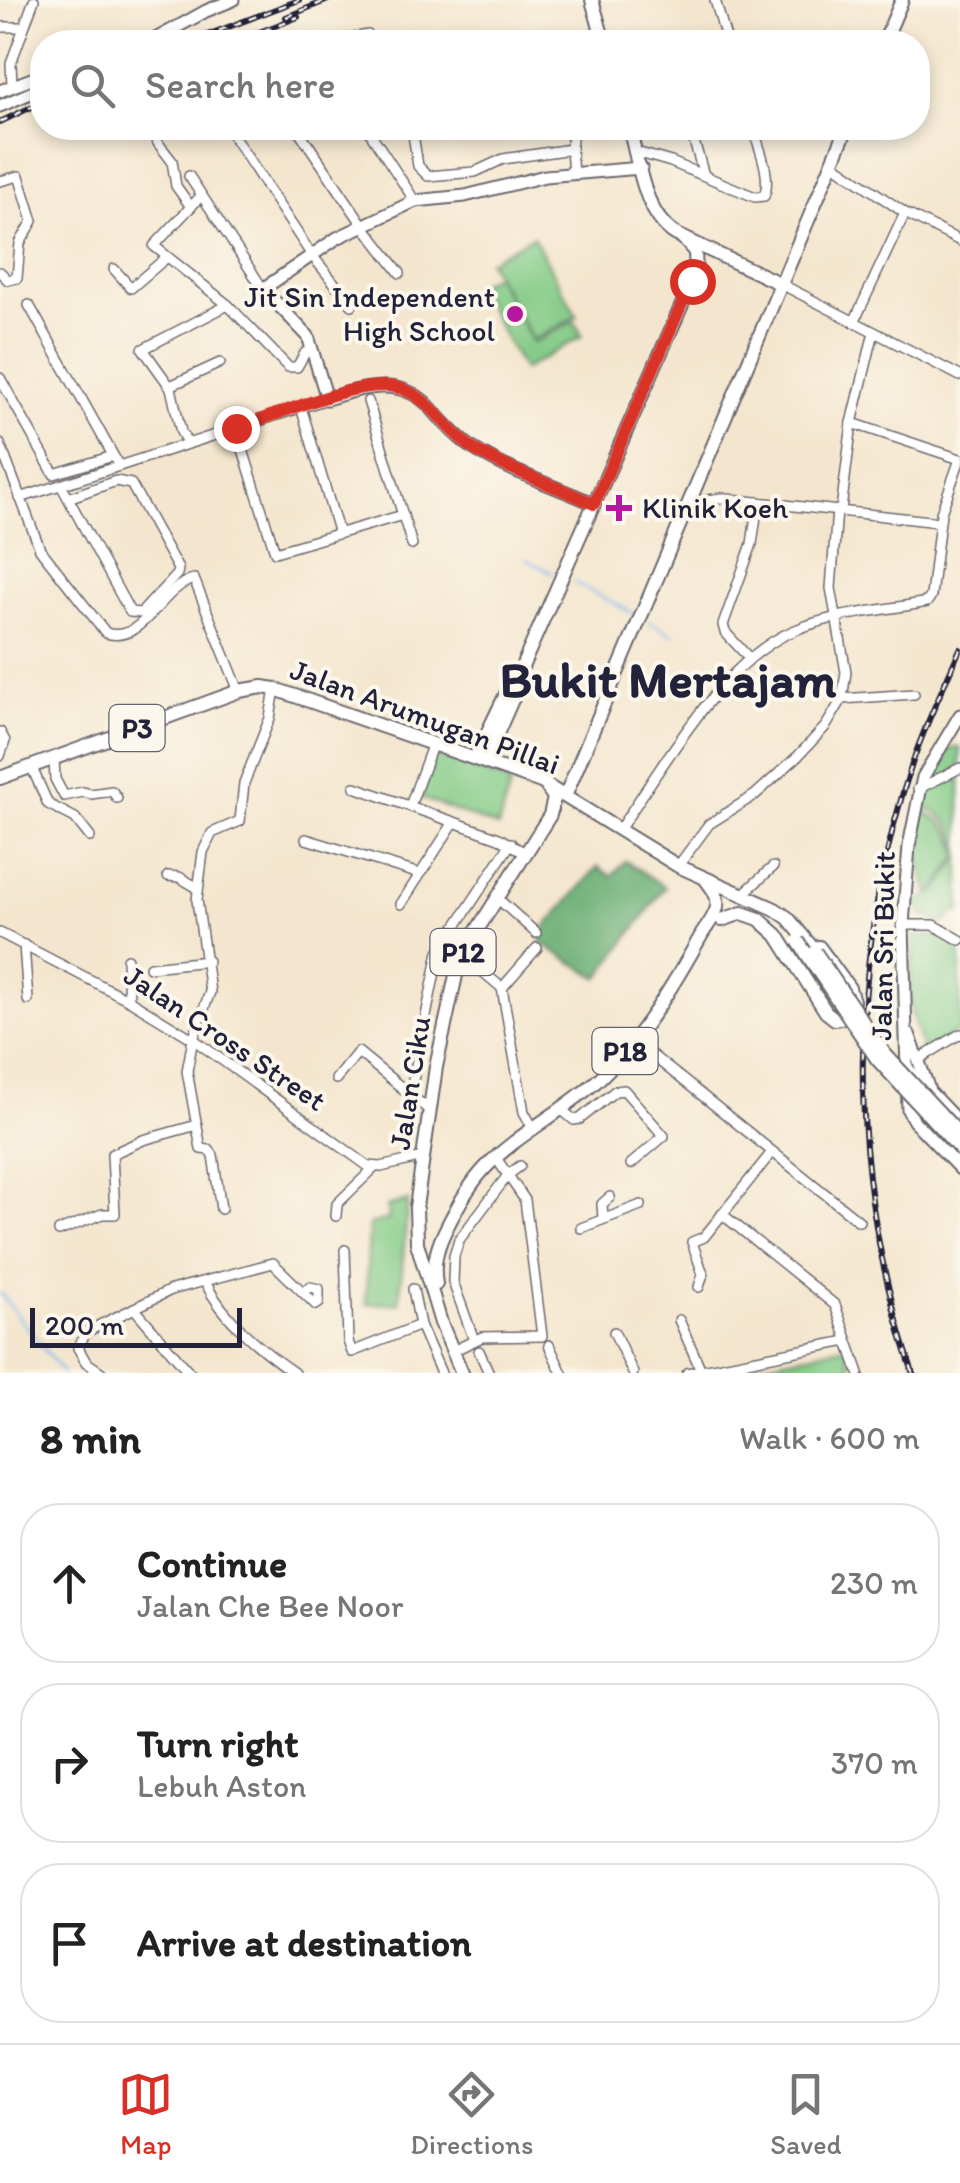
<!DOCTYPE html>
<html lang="en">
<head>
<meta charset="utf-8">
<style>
	:root { --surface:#fff; --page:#f2f2f2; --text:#222; --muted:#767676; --line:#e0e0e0; --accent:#d93025 }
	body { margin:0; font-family:Itim,sans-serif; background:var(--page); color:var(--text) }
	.scale { position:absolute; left:30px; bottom:25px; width:212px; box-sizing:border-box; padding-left:10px; border:5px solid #22223b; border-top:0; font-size:28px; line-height:35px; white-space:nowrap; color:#22223b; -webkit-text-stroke:8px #fbf7ec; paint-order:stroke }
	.stop { position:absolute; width:30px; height:30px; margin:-22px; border:8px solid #d93025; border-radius:50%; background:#fff }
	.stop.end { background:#d93025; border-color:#fff; box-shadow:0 2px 10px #0008 }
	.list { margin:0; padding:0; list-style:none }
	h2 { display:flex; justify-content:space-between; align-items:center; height:130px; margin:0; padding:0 40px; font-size:42px }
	h2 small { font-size:32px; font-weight:400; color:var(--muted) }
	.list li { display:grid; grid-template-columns:65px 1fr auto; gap:30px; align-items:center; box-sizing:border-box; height:160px; margin:0 20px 20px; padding:0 20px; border:2px solid var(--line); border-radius:40px }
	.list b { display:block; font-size:38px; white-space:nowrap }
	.list p { margin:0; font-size:32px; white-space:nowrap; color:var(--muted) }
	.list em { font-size:32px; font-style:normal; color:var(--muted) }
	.icon { flex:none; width:55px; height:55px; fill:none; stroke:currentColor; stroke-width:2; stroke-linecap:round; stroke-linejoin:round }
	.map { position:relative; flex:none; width:960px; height:1373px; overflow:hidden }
	.search { position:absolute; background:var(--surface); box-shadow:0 5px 15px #0003; left:30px; right:30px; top:30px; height:110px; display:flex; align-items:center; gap:25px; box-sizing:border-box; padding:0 35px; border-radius:40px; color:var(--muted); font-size:38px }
	.sheet { height:670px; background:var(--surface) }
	nav { display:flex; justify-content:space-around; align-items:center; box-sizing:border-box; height:140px; border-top:2px solid var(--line); background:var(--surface); font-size:28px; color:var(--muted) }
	nav a { display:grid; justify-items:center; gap:5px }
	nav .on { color:var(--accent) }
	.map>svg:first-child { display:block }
</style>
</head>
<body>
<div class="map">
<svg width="960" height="1373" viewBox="0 0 960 1373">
	<rect width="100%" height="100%" fill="#fbf7ec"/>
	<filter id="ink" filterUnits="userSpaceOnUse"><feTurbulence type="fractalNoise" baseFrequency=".01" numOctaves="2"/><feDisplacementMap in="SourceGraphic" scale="20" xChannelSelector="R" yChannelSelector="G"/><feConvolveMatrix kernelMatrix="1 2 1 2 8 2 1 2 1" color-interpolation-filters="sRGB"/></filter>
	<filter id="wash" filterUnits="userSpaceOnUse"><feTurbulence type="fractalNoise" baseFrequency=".0048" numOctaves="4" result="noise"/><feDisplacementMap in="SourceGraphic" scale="40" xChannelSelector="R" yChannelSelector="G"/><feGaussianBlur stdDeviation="2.25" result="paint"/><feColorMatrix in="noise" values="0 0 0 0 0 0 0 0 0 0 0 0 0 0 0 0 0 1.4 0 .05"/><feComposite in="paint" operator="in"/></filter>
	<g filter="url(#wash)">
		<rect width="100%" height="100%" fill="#f4e6ce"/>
		<!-- green -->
		<g fill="#84cb87" stroke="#537661" stroke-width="2.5">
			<polygon points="533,236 577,316 533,340 488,261"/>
			<polygon points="495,275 533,343 574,321 582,336 523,370 476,285"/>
			<path d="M960 747V854C954 823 948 819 921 804L926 785 947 749Z"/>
			<polygon points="435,754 511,783 498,827 421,798"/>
			<path d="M921 810C944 821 953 829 958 855L937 887 928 892 917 853Z"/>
			<polygon points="960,856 960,913 956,911 943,924 923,915 917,901 938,890"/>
			<polygon points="913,936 948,937 960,944 960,1030 923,1053 910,1007"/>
			<polygon points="408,1201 399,1303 366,1304 369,1225 389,1219 387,1207"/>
			<polygon points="845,1346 852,1366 833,1373 721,1373"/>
		</g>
		<!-- forest -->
		<polygon fill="#6baf74" stroke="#466858" stroke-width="2.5" points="626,861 665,887 599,978 541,943 543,930 598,867 611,876"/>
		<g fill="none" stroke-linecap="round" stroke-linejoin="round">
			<!-- stream -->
			<g stroke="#7eb5ed" stroke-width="2.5">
				<polyline points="409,33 419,41 425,41"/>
				<polyline points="526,559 553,573"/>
				<polyline points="573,582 635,614"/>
				<polyline points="648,621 674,635"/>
				<polyline points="0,1293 63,1373"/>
			</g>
		</g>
	</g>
	<g filter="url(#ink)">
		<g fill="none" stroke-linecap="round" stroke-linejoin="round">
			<defs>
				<g id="street">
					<polyline points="715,0 727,42"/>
					<polyline points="0,27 23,27"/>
					<polyline points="331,42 368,35"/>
					<polyline points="429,42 443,42"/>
					<polyline points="12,85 11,63 34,0"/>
					<polyline points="152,128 158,143 172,161 176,186 191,207"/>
					<polyline points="228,128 311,254 352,305"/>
					<polyline points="297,128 363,225 400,273"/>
					<polyline points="367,128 415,201"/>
					<polyline points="412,128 418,166 428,176 475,172 503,159 571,149"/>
					<polyline points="690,128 704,175"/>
					<path d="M636 152 671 162 755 197 764 196C772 176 759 148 753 128"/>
					<polyline points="832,163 905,213 960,241"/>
					<polyline points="573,174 571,149 573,128"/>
					<polyline points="189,176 263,289"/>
					<polyline points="0,181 19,176 33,221 20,243 17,278 8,280 0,272"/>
					<polyline points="201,196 154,246 228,305 288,367 297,367 305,353 312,349"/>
					<polyline points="114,269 131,288 167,257"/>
					<polyline points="781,284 960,376"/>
					<polyline points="29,305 119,466"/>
					<polyline points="854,322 905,213"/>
					<polyline points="0,378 54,474 113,456"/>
					<polyline points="170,386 220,363"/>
					<polyline points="368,401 412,545"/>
					<polyline points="301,407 339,534"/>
					<polyline points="240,440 275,552 403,515"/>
					<path d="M0 444 40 549 106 633C143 645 162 586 194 579L239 691"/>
					<polyline points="188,444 181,432 171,388 143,349 228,305"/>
					<polyline points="61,485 130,612 141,613 177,574 178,569 131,484 116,481 68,498"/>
					<polyline points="20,498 327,399"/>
					<polyline points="689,503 721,498 939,522"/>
					<polyline points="841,510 852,423 874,332"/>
					<polyline points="749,658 725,632 723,625 752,544 758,502"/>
					<polyline points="842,699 914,694"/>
					<polyline points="0,732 5,741 0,756"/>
					<polyline points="54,759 55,779 64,796 83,792 91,794 112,791 117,798"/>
					<polyline points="32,768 48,804 75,818 90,837"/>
					<polyline points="355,787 499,838 525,853"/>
					<polyline points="918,789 960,768"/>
					<polyline points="410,806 433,743"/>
					<path d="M619 830C662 768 722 661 793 631 834 613 883 611 927 602L931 596 941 513 960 459 852 423"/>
					<polyline points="306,839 420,874"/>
					<polyline points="678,866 709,824 755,795 798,756 826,726 842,699 846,672 831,588 837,510"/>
					<polyline points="168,876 179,877 198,888"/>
					<polyline points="743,894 773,867"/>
					<polyline points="497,898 536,933"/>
					<polyline points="401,904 454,822"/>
					<polyline points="903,925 934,925 960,940"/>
					<polyline points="0,933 129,1000 193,1039 368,1166 381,1167 423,1157"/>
					<polyline points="24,945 28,1000"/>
					<polyline points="460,957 470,961 502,988"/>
					<polyline points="127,959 129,1000"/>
					<polyline points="150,967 208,961"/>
					<polyline points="502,988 524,1112 534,1130"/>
					<polyline points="502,988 537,948"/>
					<polyline points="633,1040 859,1221"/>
					<polyline points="918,1060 960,1034"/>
					<polyline points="336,1079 358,1052 429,1110"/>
					<polyline points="410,1095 439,952 511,843"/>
					<polyline points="562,1110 574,1120 580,1119 615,1091 624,1090 664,1136 631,1164"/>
					<polyline points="221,1209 213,1155 209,1150 201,1149 187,1071 193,1039 210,992 197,900 203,852 212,833 240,821 244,783 270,718 275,689"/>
					<polyline points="722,1214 835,1305 859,1373"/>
					<polyline points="336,1216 337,1204 374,1168"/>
					<polyline points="603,1218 602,1204 610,1197"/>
					<polyline points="581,1228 641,1205"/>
					<polyline points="59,1231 102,1214 115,1214 112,1154 143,1140 197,1125"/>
					<polyline points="345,1250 348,1341 352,1352 420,1325"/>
					<path d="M205 1282C224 1320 260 1349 294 1373"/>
					<polyline points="699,1287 703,1274 692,1242 704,1237 772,1152"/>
					<polyline points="413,1289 420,1325 441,1373"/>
					<polyline points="134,1308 190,1373"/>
					<polyline points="679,1320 700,1368"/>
					<polyline points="614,1332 633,1373"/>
					<polyline points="474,1340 453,1282 454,1256 459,1240 508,1175 520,1166"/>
					<polyline points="549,1345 562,1373"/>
					<polyline points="459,1348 482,1337 542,1336 525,1200 496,1158"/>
					<polyline points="479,1351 489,1373"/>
					<polyline points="102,1373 86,1362 78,1348 86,1332 171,1290 273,1263 316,1305 319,1303 319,1289 310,1287 304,1292"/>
					<polyline points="687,1373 847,1341"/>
				</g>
				<g id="secondary">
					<polyline points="150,42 206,11 233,0"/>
					<polyline points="0,91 42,75"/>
					<polyline points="0,106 42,88"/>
					<path d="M595 504C557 487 508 471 474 449 457 438 443 421 429 406 400 376 362 388 327 399L308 336 263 289 337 238 415 201 465 196 545 176 641 168"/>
					<polyline points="960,715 923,777 909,846 903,925 908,1110 914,1121 960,1169"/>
					<polyline points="909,1034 928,1087"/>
					<polyline points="906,1067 960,1124"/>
				</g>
				<g id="primary">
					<polyline points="592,0 604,42"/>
					<polyline points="884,42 902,0"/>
					<path d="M629 128C639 162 643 213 675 234L781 284"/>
					<polyline points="475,758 509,688"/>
					<polyline points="485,761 515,693 518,676 696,273 695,252 683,238"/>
					<polyline points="0,778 239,691 263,687 275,689 541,782 678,866 775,909 788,918 811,946"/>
					<polyline points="566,794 847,128"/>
					<polyline points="722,920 742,913 759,919 777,935 826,1012 835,1019 845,1017 852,1011 853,1001 849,988 819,947"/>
					<path d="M436 1284C432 1262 438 1244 448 1225 458 1205 469 1185 485 1168 517 1134 565 1111 600 1078 642 1038 674 984 702 934 707 926 715 917 717 907 719 896 712 888 706 880"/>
					<polyline points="462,1373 441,1323 417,1243 416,1207 436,1067 460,957 550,815 554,798 547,787"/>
				</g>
			</defs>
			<!-- street casing -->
			<use href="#street" stroke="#6c676e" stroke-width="12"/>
			<!-- secondary casing -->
			<use href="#secondary" stroke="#6c676e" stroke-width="15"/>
			<!-- primary casing -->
			<use href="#primary" stroke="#6c676e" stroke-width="16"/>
			<!-- street -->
			<use href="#street" stroke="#fff" stroke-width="9"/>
			<!-- secondary -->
			<use href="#secondary" stroke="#fff" stroke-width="11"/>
			<!-- primary -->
			<use href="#primary" stroke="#fff" stroke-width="12"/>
			<defs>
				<g id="rail">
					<polyline points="286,17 328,0"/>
					<polyline points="189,42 299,0"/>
					<polyline points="234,42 298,17"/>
					<polyline points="0,122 42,102"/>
					<path d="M913 1373C846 1175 846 960 913 761 926 723 944 686 960 649"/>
				</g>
			</defs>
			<!-- rail casing -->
			<use href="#rail" stroke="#22223b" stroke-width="6"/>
			<!-- rail -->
			<use href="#rail" stroke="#fbf7ec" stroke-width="2.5" stroke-dasharray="8" stroke-linecap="butt"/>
			<defs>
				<g id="primary-bridge">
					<polyline points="798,941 877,1059 960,1149"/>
					<polyline points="815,952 884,1053 960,1135"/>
				</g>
			</defs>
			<!-- primary-bridge casing -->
			<use href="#primary-bridge" stroke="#6c676e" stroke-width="16" stroke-linecap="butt"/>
			<!-- primary-bridge -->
			<use href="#primary-bridge" stroke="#fff" stroke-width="12"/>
		</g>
	</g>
	<g fill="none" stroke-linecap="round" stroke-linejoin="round" filter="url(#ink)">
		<!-- route -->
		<path stroke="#d93025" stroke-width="12" d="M236 428C278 415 342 386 384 386 427 386 443 430 475 450 512 472 556 486 594 504L692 281"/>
	</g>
	<!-- markers -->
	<g fill="#b5179e" stroke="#fbf7ec" stroke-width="4">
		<circle cx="515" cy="314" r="10"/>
		<path d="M614 493h10v10h10v10h-10v10h-10v-10h-10v-10h10z"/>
	</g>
	<g text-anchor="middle" stroke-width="8" stroke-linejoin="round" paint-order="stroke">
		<!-- shield labels -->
		<g fill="#fbf7ec" stroke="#636270" stroke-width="2.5">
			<rect x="109.5" y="705" width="55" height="46" rx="8"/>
			<rect x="430.5" y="929" width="65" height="46" rx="8"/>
			<rect x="592.5" y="1028" width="65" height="46" rx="8"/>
		</g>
		<g font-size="28" font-weight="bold" fill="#22223b">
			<text x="137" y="738">P3</text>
			<text x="463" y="962">P12</text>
			<text x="625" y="1061">P18</text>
		</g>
		<!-- poi labels -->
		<g font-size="30" fill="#22223b" stroke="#fbf7ec" text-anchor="end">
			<text x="495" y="307">Jit Sin Independent<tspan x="495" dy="34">High School</tspan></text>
			<text x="642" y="518" text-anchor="start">Klinik Koeh</text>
		</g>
		<!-- street labels -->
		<g font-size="30" fill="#22223b" stroke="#fbf7ec">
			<text transform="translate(425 717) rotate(20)" y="10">Jalan Arumugan Pillai</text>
			<text transform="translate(883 946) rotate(-89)" y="10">Jalan Sri Bukit</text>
			<text transform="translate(225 1038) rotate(34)" y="10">Jalan Cross Street</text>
			<text transform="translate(410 1083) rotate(-81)" y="10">Jalan Ciku</text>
		</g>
		<!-- town labels -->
		<g font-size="50" font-weight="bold" fill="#22223b" stroke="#fbf7ec">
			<text x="668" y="697">Bukit Mertajam</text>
		</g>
	</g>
</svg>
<div class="scale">200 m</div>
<div class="stop" style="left:692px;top:281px"></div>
<div class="stop end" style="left:236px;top:428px"></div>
<div class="search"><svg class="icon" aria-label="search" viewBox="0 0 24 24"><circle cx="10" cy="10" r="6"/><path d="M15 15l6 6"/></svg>Search here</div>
</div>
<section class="sheet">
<h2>8 min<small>Walk · 600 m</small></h2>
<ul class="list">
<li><svg class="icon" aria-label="ahead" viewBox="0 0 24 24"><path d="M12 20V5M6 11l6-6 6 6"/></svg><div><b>Continue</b><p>Jalan Che Bee Noor</p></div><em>230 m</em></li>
<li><svg class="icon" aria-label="right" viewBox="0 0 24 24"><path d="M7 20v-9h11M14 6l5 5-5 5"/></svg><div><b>Turn right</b><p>Lebuh Aston</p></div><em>370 m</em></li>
<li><svg class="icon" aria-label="arrive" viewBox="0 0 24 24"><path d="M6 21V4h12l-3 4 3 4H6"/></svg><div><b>Arrive at destination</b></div></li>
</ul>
</section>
<nav>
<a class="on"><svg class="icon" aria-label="map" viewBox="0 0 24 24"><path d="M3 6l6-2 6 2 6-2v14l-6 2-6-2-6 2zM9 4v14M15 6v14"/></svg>Map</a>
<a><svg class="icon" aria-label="directions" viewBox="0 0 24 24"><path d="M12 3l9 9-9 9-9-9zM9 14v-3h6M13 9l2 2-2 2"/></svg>Directions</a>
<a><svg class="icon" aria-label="saved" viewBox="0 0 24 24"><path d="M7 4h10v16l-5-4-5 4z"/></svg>Saved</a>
</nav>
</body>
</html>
